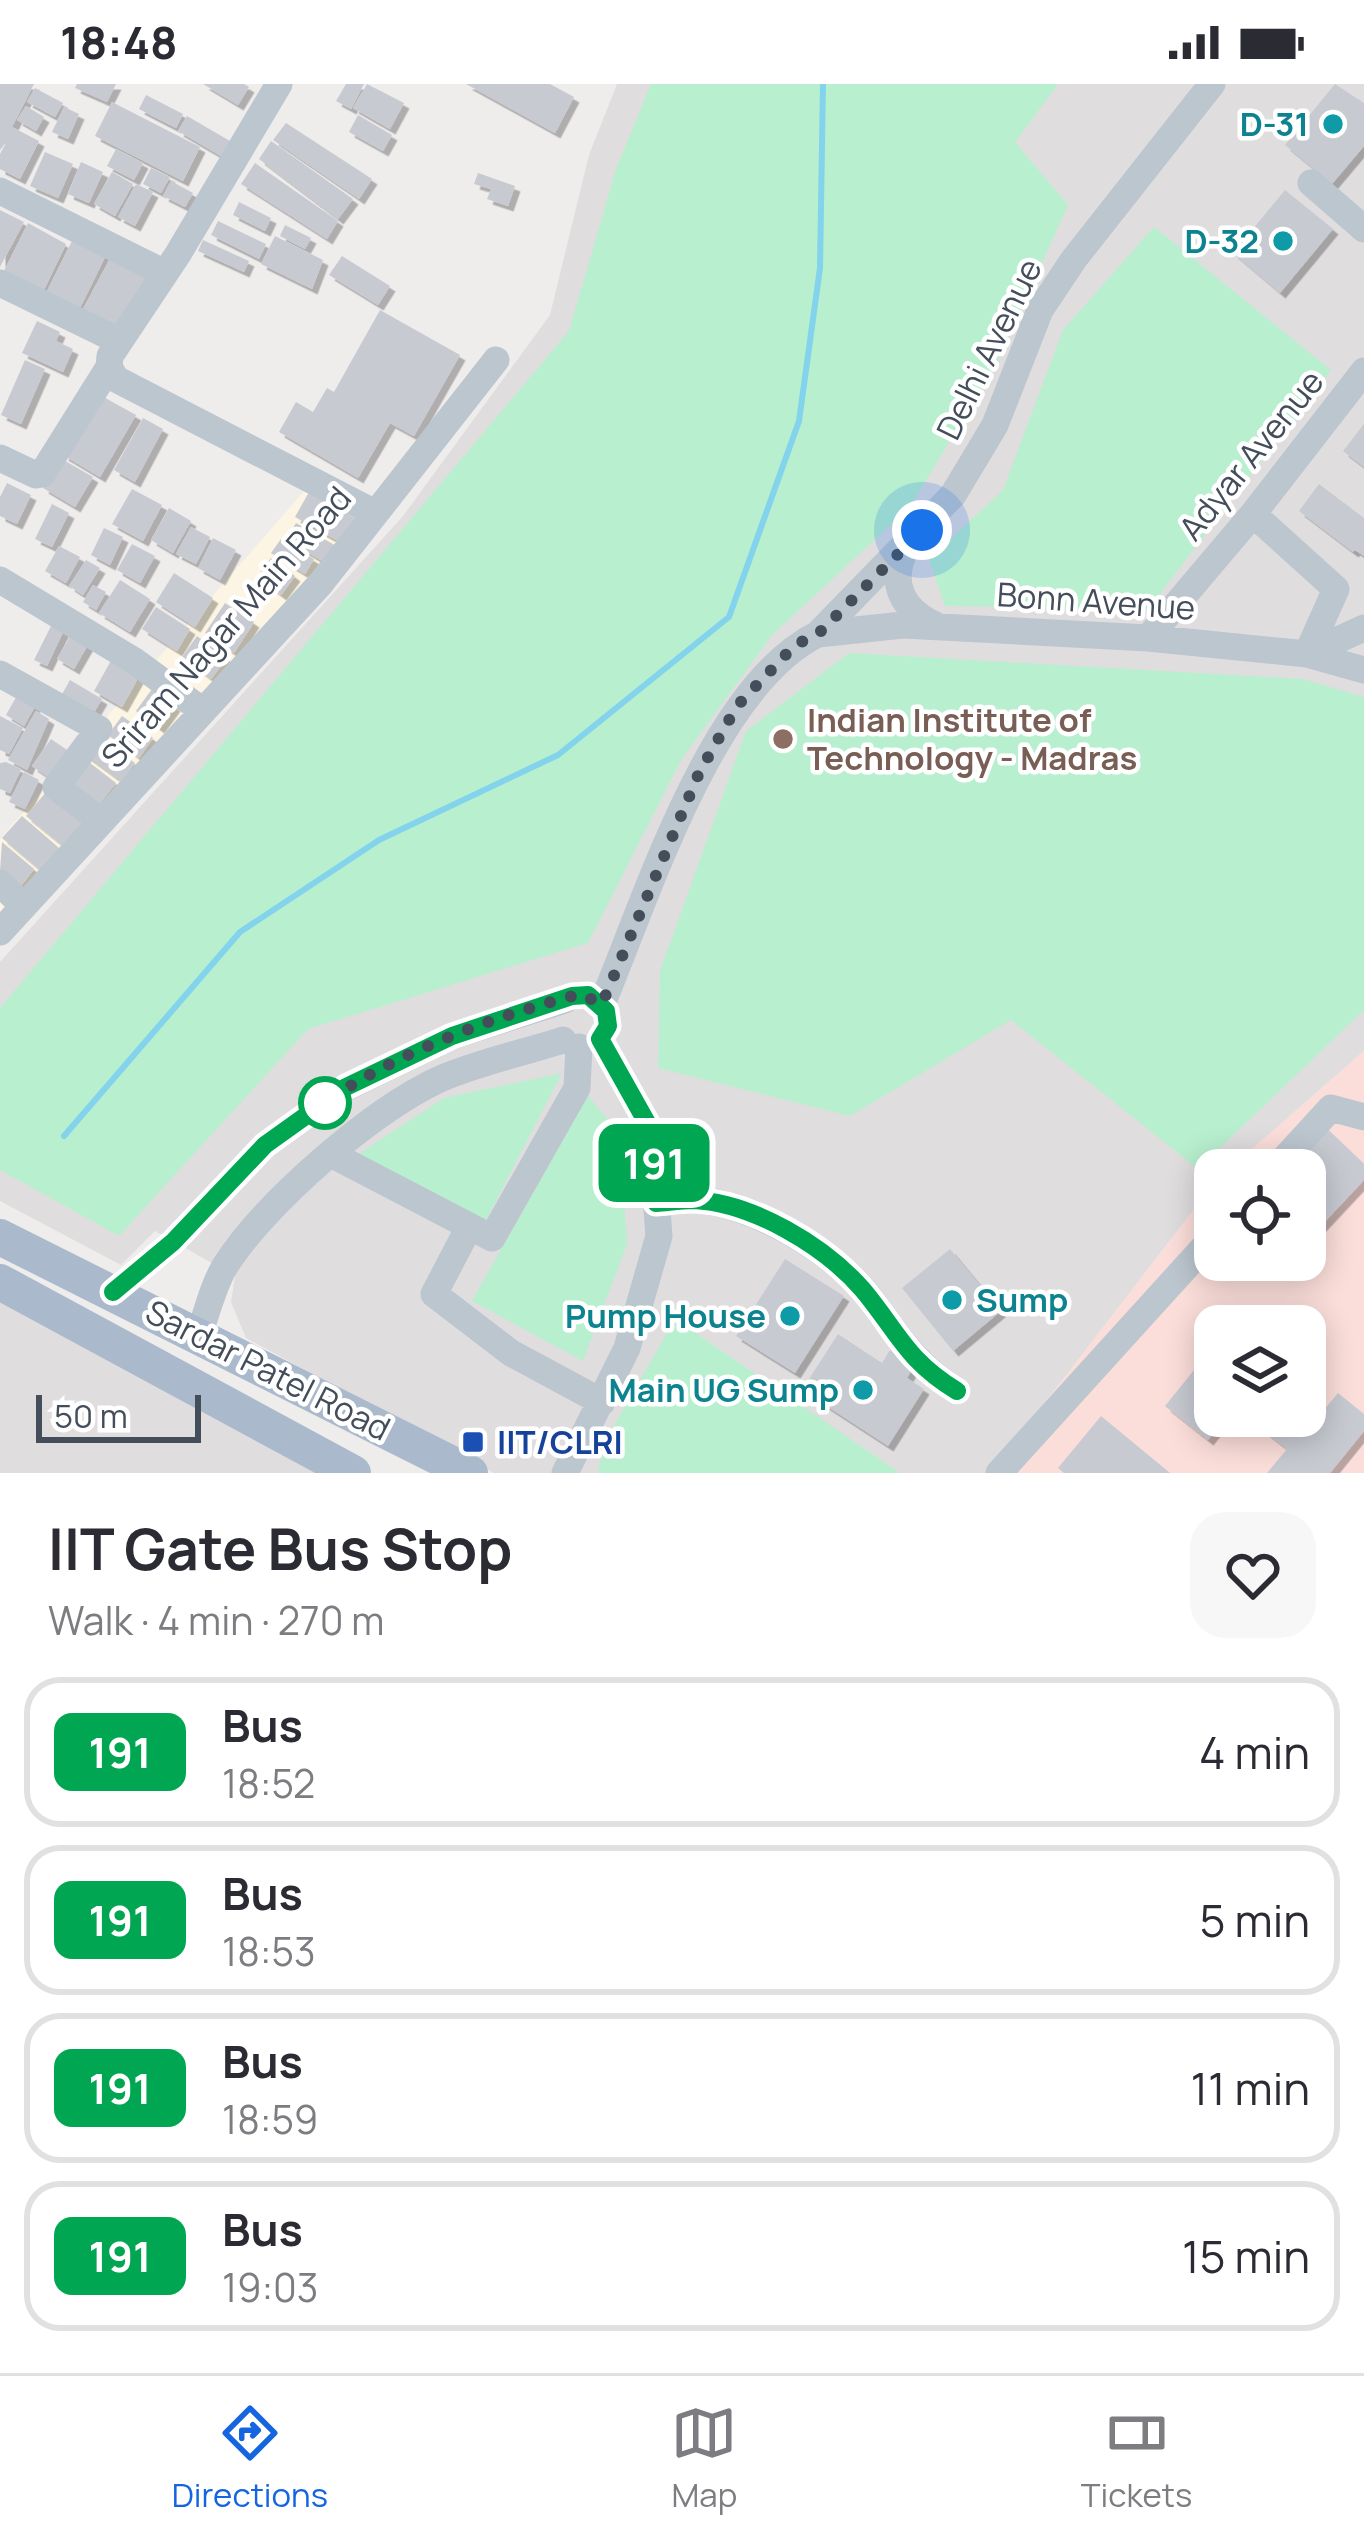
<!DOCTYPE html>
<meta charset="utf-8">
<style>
:root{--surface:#fff;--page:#f7f7f7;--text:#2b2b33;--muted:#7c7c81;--line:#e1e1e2;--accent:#1565e0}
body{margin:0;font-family:Manrope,sans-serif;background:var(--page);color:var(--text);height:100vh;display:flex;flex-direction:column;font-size:45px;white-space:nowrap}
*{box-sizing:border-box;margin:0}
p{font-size:39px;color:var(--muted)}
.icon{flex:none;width:66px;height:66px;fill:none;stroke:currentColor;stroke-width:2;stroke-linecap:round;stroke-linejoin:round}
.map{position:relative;height:1389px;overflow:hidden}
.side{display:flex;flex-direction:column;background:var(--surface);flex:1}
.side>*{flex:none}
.badge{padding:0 24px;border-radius:18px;font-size:42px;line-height:78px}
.buttons{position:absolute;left:1194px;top:1065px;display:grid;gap:24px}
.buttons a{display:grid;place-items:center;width:132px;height:132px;border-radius:24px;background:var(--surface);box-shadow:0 6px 30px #0003;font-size:60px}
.scale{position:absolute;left:36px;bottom:30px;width:165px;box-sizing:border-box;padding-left:12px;border:6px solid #444e5a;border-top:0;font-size:33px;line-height:42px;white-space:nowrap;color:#444e5a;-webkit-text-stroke:9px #fff;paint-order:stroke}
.you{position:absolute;width:60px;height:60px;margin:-30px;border:9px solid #fff;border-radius:50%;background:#1a73e8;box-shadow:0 0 0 18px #1a73e833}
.map>.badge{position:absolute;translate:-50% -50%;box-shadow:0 0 0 6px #fff}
.round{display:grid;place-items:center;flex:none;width:126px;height:126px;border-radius:36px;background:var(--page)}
.headline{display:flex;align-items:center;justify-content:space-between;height:204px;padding:0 48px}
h1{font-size:57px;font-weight:700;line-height:90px}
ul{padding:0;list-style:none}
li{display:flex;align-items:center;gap:36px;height:150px;margin:0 24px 18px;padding:0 24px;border:6px solid var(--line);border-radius:36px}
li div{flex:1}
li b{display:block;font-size:45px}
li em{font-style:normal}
li .badge{min-width:132px;font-weight:700;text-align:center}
.status{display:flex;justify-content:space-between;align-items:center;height:84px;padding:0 60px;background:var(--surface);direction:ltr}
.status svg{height:33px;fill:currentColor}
.dock{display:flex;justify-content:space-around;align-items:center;height:168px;border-top:3px solid var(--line);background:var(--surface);font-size:33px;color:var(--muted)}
.dock a{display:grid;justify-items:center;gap:6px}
.dock .active{color:var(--accent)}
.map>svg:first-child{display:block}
</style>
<div class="status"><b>18:48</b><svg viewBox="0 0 49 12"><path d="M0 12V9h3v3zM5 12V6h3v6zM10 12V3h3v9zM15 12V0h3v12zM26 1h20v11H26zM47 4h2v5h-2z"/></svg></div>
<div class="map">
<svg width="1364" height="1389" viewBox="0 0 1364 1389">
<defs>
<filter id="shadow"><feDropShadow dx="5.5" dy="5.5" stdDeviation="0" flood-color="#0004"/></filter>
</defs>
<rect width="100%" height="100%" fill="#efecec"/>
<path fill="#fcf5e3" d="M313,397L375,429L0,828V755Z"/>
<path fill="#e0ddde" d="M617,0H1364V967L1228,1086H1215V1098L991,1389H494L246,1254L231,1218L235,1192L155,1147L121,1181L0,1117V878L403,432L550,231L589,71Z
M0,1216L330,1389H0Z"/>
<path fill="#fbdeda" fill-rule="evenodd" d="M1364,967V1389H991L1215,1098V1176H1305V1086H1228ZM1215,1242H1305V1332H1215Z"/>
<path fill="#b8efcf" d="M651,0H1058L1015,58L1068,121L1001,271L910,423L772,551L681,676L588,859L308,945L119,1152L0,1086V924L569,247L616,85Z
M1154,143L1331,286L1148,525L945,522L929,475L1003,406L1063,246Z
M849,569L1303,595L1364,613V926L1198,1085L1011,936L850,1032L658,984L660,887L746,647Z
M562,989L485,1138L356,1072L444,1014Z
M588,1012L620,1050L627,1160L583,1277L472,1217Z
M675,1235L900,1389H598L605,1357Z"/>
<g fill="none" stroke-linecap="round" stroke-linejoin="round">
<path stroke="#83d3ed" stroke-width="6" d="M64,1052L240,848L379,756L558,671L729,533L799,337L820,184L823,0"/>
</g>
<path fill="#c8cad2" filter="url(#shadow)" d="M0,0H34L12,43L39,57L20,95L0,85V70L7,57L0,66Z
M77,0H116L107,18L75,4Z
M203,0H244L249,3L238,21Z
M346,0H364L351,25L336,17Z
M367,0L404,19L390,45L353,24Z
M466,0H550L574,13L555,49Z
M1335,0L1364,19V62L1332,100L1285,61Z
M35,4L63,19L55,33L27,18Z
M146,11L183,30L176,44L139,25Z
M112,18L200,63L183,97L95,52Z
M26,22L44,33L36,47L17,36Z
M64,23L79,30L68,55L52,48Z
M358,31L392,51L383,67L349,48Z
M187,32L230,57L221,72L178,47Z
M286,39L372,95L359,115L273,56Z
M271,57L353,115L338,135L259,75Z
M116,65L143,79L134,96L107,82Z
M45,68L73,80L58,114L30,102Z
M81,78L103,88L89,119L68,110Z
M255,79L338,137L327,155L241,100Z
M151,84L170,93L161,109L143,100Z
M112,88L133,100L115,132L94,120Z
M478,89L515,102L508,122L487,115L491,105L474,100Z
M171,97L193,109L185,123L163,112Z
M136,100L153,108L135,142L118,133Z
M1285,106L1333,145L1280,209L1233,169Z
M239,118L271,134L265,147L233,131Z
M0,126L24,138L0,183Z
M218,137L266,160L259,175L211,151Z
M28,139L66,160L43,208L3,189Z
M285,141L311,154L305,165L280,152Z
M275,152L323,176L312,205L261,180Z
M73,155L106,171L79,226L46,209Z
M203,156L249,177L244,188L198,167Z
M113,169L148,188L118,246L82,227Z
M342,172L390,202L378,221L329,191Z
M380,226L460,271L414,352L390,339L358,394L279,348L296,318L313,328L327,304L334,308Z
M37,237L60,248L56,257L73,265L63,288L22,269Z
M25,276L45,285L21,340L1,331Z
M98,310L136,331L100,393L63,371Z
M143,334L163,345L135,398L114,386Z
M1364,340V383L1343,367Z
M60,374L93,393L75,423L43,404Z
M7,399L31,411L17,440L0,432V413Z
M1319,400L1364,434V472L1355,466L1353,468L1299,427Z
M132,405L162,421L143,457L112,440Z
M309,408L355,434L342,459L295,433Z
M52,420L69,429L52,463L35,455Z
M169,424L191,437L173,469L151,456Z
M296,439L338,463L328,480L286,456Z
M191,443L210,453L196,480L176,470Z
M104,444L123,453L110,481L91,471Z
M213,454L236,466L220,496L198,484Z
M281,455L314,475L305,490L271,469Z
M132,460L155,472L140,499L117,486Z
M59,462L80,473L66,499L45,487Z
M271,474L295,492L281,511L257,493Z
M86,476L100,484L83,511L69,502Z
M174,489L213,514L195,543L156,518Z
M120,496L150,515L130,548L99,529Z
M93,501L106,508L96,526L83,518Z
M225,519L254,538L234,569L205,549Z
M156,523L190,545L177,567L142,545Z
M53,538L65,544L47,582L34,576Z
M72,549L89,559L74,585L57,575Z
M197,552L227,574L211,595L182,573Z
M113,573L141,589L122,623L94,607Z
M70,596L102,615L89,637L57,619Z
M152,605L175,622L159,644L136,627Z
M20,606L38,617L24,642L6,631Z
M36,627L49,635L27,686L8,676Z
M0,632L23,644L9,670L0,666Z
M122,632L153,654L139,674L108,651Z
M98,652L135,679L121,697L84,670Z
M51,655L76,672L57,699L32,682Z
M85,675L116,699L93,727L62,703Z
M6,678L21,685L10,709L0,705V679Z
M24,688L39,696L25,725L9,718Z
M51,702L87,732L63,762L26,732Z
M22,732L59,764L40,786L2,754Z
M2,758L34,785L20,803L0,787Z
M1322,1040L1364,1080V1096L1305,1159V1086H1279Z
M950,1165L1001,1227L953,1267L902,1204Z
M785,1175L844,1212L795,1289L736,1252Z
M838,1250L882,1279L890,1266L914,1282L907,1294L924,1305L888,1362L802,1306Z
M1215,1260V1332H1227L1208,1356L1165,1322Z
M1338,1309L1364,1330V1347L1330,1389H1267L1287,1365L1245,1332H1305L1313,1339Z
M1101,1332L1170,1389H1064L1058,1384Z"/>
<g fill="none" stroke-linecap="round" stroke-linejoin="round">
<path stroke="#bcc6cf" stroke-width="27" d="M279,0L178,170L110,272L109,283L116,295L375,429
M1311,99L1364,145
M0,107L165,189
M0,199L119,257
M0,374L36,391L42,390L109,283
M1253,430L1336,505L1307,570L1364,586
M905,466C889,500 902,525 935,541
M0,496L133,576L203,627
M818,550L903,541L1148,554L1307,570L1364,544
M1148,554L1253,430L1364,287
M0,590L99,645L56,703L101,737
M0,799L22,821
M0,848L321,499L496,276
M602,920C647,813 712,602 818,550L953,411L995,341L1040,226L1074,175L1212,0
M331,1070L492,1154L577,1004L579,963
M1274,1086L1331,1024L1364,1033
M656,1119C669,1118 681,1116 694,1116C751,1118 835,1168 869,1213C897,1251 916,1282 957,1307
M469,1143L434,1210L511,1269L602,1318
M113,1208L173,1158L265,1061L347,1003L452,952L565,916
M199,1251C207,1228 213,1202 225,1182C265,1119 372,1026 440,995C479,978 523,969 563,956
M565,1389L627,1264L659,1152L651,1046L600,955
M999,1389L1215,1151"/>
<path stroke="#aabacc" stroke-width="36" d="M0,1153L470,1389
M0,1198L353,1389"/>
</g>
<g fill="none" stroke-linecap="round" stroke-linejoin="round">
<g stroke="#fff" stroke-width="27">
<path id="line" d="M113,1208L173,1158L265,1061L346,1003L452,952L572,912L588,911L606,927L608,942L600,955L651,1046L656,1119C669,1118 681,1116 694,1116C753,1119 825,1162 863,1206C898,1248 906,1276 957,1307"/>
</g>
<use href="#line" stroke="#00a651" stroke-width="18"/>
<path stroke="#444e5a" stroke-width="12" stroke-dasharray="0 21.6" d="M325,1019L320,1022C394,969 492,933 580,910L602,920L699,689L737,622L795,561L818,550L922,446"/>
</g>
<g fill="#0f9aa8" stroke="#fff" stroke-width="4.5">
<circle cx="1333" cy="40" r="12"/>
<circle cx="1283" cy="157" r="12"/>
<circle cx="952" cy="1216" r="12"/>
<circle cx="790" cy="1232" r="12"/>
<circle cx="863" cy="1306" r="12"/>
</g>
<circle fill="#8d6e63" stroke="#fff" stroke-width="4.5" cx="783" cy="655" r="12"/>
<circle fill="#fff" stroke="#00a651" stroke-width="6" cx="325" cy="1019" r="24"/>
<rect fill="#1a4fb4" stroke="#fff" stroke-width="4.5" x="461" y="1346" width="24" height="24" rx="6"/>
<g text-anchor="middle" stroke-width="9" stroke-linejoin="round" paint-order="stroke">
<g font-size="33" font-weight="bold" fill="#0d838f" stroke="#fff" text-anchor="end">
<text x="1309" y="52">D-31</text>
<text x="1259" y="169">D-32</text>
<text x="976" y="1228" text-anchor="start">Sump</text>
<text x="766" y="1244">Pump House</text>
<text x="839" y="1318">Main UG Sump</text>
</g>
<g font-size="33" fill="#444e5a" stroke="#fff">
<text transform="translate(989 265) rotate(-64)" y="12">Delhi Avenue</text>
<text transform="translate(1251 371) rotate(-51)" y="12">Adyar Avenue</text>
<text transform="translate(1096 517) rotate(4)" y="12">Bonn Avenue</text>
<text transform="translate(226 543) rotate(-49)" y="12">Sriram Nagar Main Road</text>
<text transform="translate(268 1286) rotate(27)" y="12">Sardar Patel Road</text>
</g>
<g font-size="33" font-weight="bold" fill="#785e54" stroke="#fff" text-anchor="start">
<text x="807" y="648">Indian Institute of<tspan x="807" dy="38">Technology - Madras</tspan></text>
</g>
<g font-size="33" font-weight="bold" fill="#164399" stroke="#fff" text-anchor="start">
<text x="497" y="1370">IIT/CLRI</text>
</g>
</g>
</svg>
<div class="buttons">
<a><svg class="icon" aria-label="locate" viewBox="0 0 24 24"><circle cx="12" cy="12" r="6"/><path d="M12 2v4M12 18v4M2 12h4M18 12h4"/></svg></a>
<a><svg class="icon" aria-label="layers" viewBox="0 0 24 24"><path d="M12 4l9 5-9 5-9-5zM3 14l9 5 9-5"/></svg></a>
</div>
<div class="scale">50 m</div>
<div class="you" style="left:922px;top:446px"></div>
<b class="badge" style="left:654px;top:1079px;background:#00a651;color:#fff">191</b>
</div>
<section class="side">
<div class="headline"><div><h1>IIT Gate Bus Stop</h1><p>Walk · 4 min · 270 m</p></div><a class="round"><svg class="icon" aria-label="heart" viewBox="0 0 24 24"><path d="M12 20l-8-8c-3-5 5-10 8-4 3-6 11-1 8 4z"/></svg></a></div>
<ul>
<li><span class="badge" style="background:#00a651;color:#fff">191</span><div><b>Bus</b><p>18:52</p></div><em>4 min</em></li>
<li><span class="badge" style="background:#00a651;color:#fff">191</span><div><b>Bus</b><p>18:53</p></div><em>5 min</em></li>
<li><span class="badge" style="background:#00a651;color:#fff">191</span><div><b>Bus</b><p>18:59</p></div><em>11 min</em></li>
<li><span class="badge" style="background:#00a651;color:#fff">191</span><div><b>Bus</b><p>19:03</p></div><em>15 min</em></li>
</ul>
</section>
<nav class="dock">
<a class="active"><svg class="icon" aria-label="directions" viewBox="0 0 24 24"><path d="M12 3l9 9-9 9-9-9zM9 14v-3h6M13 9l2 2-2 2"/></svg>Directions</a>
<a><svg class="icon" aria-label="map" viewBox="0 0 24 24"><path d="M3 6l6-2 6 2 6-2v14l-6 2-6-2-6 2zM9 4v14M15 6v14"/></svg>Map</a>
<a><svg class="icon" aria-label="tickets" viewBox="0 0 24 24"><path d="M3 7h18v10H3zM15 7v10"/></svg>Tickets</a>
</nav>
